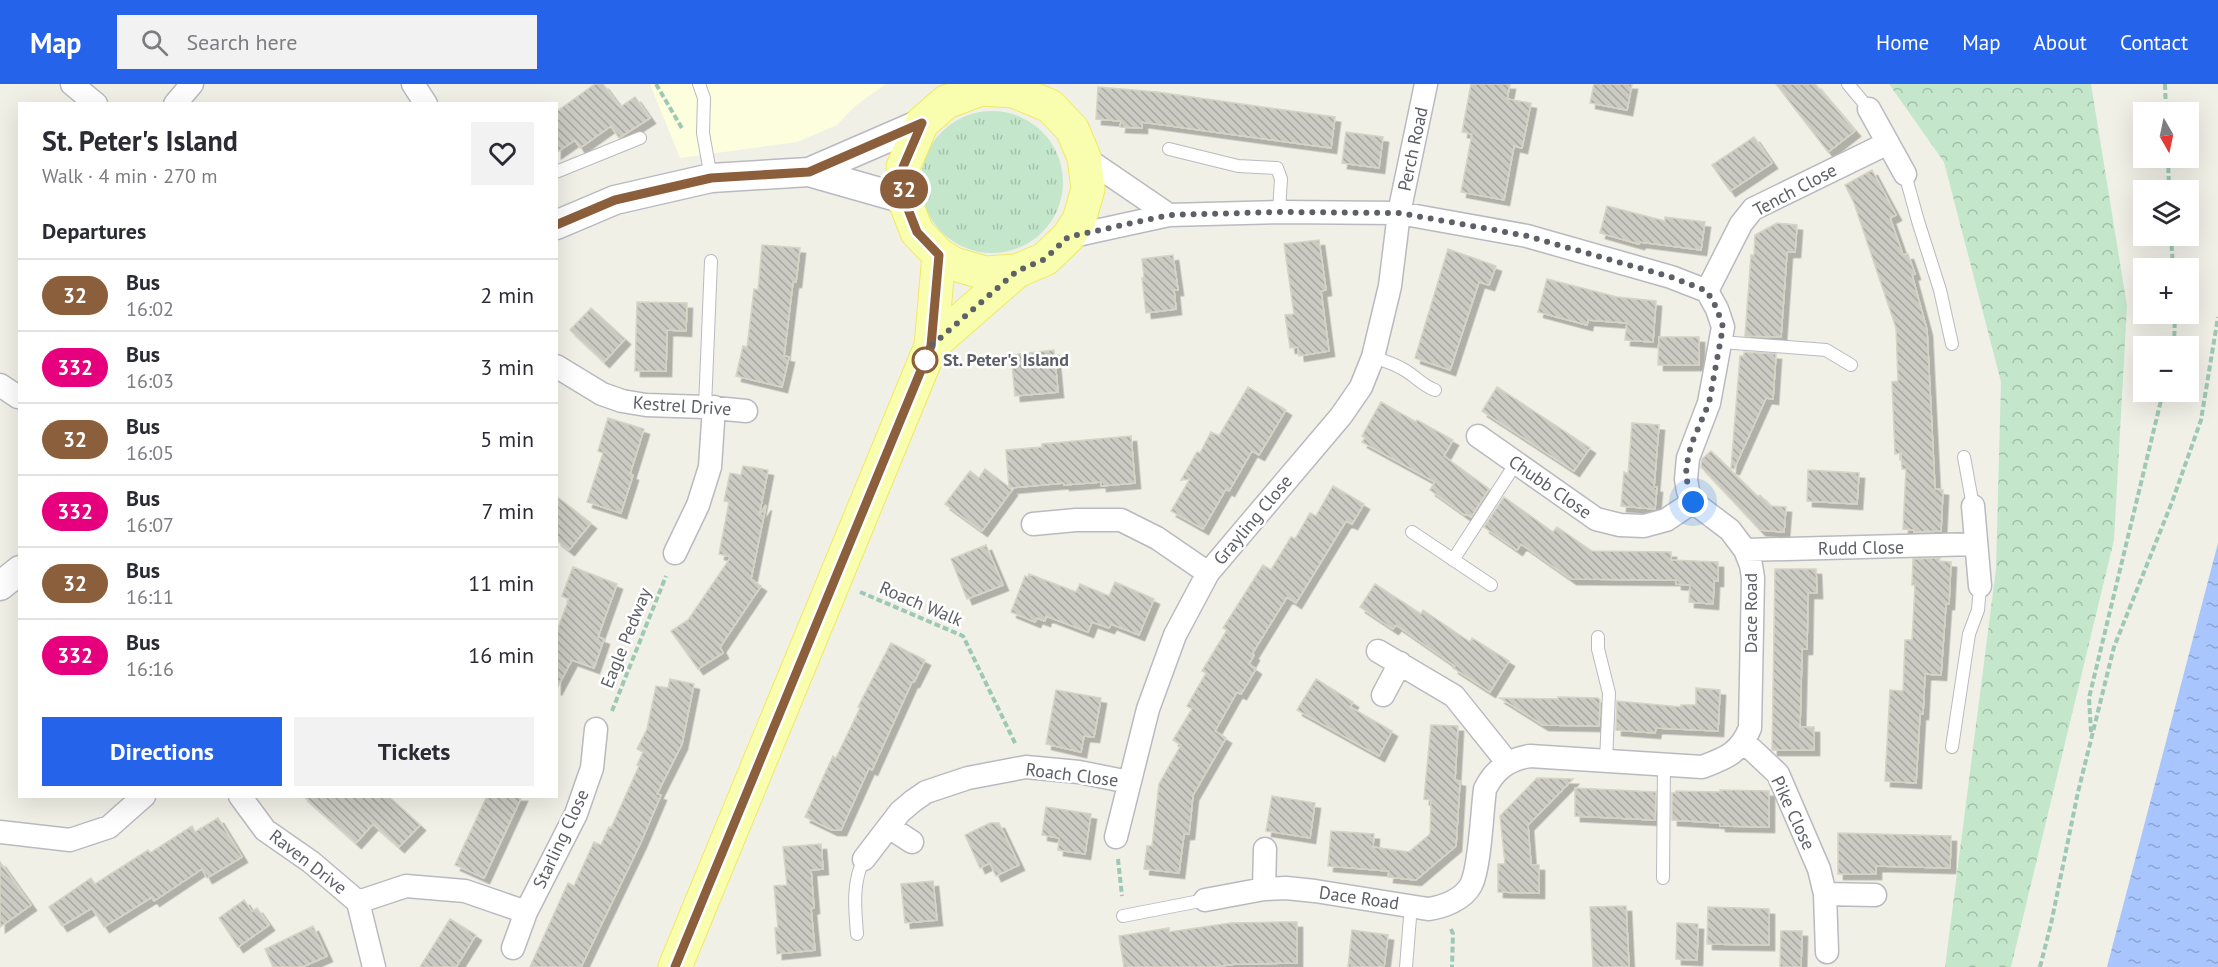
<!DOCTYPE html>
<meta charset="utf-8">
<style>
:root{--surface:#fff;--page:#f2f2f3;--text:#2b2b33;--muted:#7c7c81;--line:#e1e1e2;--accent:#2563eb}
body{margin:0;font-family:"PT Sans",sans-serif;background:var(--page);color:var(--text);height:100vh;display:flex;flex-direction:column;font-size:22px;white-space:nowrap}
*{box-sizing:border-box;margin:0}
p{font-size:20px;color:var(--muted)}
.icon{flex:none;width:33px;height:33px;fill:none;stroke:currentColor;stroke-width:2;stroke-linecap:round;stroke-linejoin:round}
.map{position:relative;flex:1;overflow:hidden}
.side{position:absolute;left:18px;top:18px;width:540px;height:696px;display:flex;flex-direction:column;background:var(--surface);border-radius:0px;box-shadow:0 6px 24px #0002}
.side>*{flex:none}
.badge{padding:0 12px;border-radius:20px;font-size:21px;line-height:39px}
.needle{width:39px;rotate:171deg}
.controls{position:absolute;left:2133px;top:18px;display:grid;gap:12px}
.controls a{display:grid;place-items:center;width:66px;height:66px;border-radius:0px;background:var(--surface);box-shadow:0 6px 24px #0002;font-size:30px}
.you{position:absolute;width:30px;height:30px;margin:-15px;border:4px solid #fff;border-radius:50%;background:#1a73e8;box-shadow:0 0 0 9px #1a73e833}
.map>.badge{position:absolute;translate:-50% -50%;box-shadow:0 0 0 3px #fff}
h2{padding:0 24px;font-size:22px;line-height:54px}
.round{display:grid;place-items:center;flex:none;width:63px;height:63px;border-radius:0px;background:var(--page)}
.summary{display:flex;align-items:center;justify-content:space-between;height:102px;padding:0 24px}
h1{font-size:28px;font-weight:600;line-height:45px}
.cta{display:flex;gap:12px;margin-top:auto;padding:12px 24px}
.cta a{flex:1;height:69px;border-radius:0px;background:var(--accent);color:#fff;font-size:24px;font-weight:600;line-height:69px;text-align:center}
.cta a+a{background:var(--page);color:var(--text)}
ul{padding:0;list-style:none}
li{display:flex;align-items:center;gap:18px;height:72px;padding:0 24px;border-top:2px solid var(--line)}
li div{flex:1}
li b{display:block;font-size:22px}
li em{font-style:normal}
li .badge{min-width:66px;font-weight:700;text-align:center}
header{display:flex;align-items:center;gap:36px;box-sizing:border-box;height:84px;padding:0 30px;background:var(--accent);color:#fff}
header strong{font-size:28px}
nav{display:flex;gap:33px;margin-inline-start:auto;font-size:21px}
.search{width:420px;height:54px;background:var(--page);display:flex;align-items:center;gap:15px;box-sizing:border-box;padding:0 21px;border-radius:0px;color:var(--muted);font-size:22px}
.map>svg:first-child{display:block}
</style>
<header>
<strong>Map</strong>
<div class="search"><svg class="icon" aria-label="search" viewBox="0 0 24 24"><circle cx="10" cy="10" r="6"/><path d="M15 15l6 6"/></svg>Search here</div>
<nav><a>Home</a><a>Map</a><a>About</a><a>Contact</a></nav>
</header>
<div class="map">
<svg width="2218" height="883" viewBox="0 0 2218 883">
<defs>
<pattern id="grass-tufts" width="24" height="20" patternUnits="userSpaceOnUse" patternTransform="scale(1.5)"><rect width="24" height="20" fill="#c4e7cc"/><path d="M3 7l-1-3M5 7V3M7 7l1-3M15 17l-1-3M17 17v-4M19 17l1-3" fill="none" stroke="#a2bfa9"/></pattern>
<pattern id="forest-crowns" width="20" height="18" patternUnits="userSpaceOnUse" patternTransform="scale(1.5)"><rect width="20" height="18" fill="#c4e7cc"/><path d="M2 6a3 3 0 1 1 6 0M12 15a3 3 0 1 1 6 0" fill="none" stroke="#a2bfa9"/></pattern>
<pattern id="water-ripples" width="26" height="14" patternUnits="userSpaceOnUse" patternTransform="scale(1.5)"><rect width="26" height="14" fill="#a9c5fe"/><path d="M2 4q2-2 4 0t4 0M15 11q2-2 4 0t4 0" fill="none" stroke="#8da3d1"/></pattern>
<pattern id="building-back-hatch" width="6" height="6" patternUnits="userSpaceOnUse" patternTransform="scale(1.5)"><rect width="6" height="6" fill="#cbcbc3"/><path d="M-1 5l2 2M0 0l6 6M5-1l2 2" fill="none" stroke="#a8a8a2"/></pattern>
<filter id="shadow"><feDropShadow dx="5.5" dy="5.5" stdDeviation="0" flood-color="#0004"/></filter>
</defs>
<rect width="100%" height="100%" fill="#f0f0e7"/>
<path fill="#fdfede" d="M650,0H886L855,22L837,41L797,58L680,74Z"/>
<path fill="url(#grass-tufts)" d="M921 98a71 71 0 1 1 142 0a71 71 0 1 1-142 0Z"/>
<path fill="url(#forest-crowns)" d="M1889,0H2091L2127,222L2114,456L2011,883H1945L1996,485L2001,298L1944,78Z"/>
<path fill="url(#water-ripples)" d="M2218,459V883H2107Z"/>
<path fill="url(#building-back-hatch)" stroke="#d5d4c5" stroke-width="1.5" filter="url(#shadow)" d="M595,0H603L620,23L635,13L650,34L619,54L611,42L580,64L575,56L556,69V28Z
M1471,0H1510L1507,15L1531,19L1522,64L1514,62L1504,116L1461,108L1472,50L1462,48Z
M1594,0H1632L1627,26L1590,19Z
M1776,0H1815L1855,47L1828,68Z
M1098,3L1157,8L1335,33L1331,64L1142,38V44L1120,43L1121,37L1096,35Z
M1346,48L1383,53L1379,84L1342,79Z
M1754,53L1772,79L1730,107L1712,81Z
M1872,86L1896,131L1890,134L1903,171L1908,170L1915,190L1912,191L1927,246L1935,405L1943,406L1941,447L1914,448V446L1903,445L1906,385H1902L1901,369L1895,370L1892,298L1898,297L1896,244L1854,119L1845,101Z
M1607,122L1665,137V133L1705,138L1701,166L1640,158L1639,160L1600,149Z
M1777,139L1797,141L1795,168H1787L1781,253L1745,252L1751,171H1754L1755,151Z
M1319,156L1326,206L1321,207L1329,267L1299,272L1298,263L1290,264L1285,231L1294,230L1284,160Z
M762,161L800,164L796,198H793L784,272L789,273L782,303L736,292L743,262L747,263L754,205L758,206Z
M1448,165L1496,182L1489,201L1479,198L1450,286L1415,274Z
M1173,171L1178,206H1174L1176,225L1146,229L1142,194H1144L1142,175Z
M1547,195L1617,213L1656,217L1653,258L1625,256L1627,239L1588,236L1587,241L1538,228Z
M637,218L687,219L686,247L667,246L666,287H635Z
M591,224L625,255L604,278L570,246Z
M1659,253H1699V281H1658Z
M1054,266L1058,308L1015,312L1011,271Z
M1744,268L1776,270L1773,315L1766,314L1734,385L1731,384L1740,272H1744Z
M1248,303L1286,326L1259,371L1252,367L1229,407L1226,405L1203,445L1171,427L1190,395L1181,396L1197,368L1200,369L1211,348L1219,352Z
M1497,303L1590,364L1574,387L1482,327Z
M1381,318L1416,338L1417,336L1453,356L1444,372L1489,405L1471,433L1466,430L1465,431L1430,406L1435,398L1362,358L1365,354L1362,352Z
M608,334L644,345L630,390L633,391L621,429L587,418L603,369L598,367Z
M1632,339L1659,341L1654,403H1657L1655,425L1621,422L1624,388L1628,390Z
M1131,352L1135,399L1101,402V398L1064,401V399L1009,404L1012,406L982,447L945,420L970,387L979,394L985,385L1009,403L1006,366L1042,363V360Z
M1711,367L1758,413L1760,411L1771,422L1786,423L1784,448L1760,446L1701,383L1702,375Z
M743,382L768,386L759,432L766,421L751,495L761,502L720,563L723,569L698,585L671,547L688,536L731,473L719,470L729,418L724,417L730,389L741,391Z
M1808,386L1859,389L1857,420L1807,417Z
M1333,402L1364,420L1352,440L1346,437L1296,519L1287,513L1252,570L1254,571L1249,580L1256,585L1241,610L1237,608L1215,647L1226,654L1193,711L1189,750H1184L1179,789L1144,785L1147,762H1152L1159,700L1181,661L1173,656L1192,625L1187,622L1206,589L1202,587L1227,546L1223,544L1263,481L1271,486L1291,453L1295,455L1310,429L1316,432Z
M556,412L591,439L569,466L556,456Z
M1504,413L1553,448L1557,443L1592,467L1671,468V476L1718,478V497H1714L1713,520L1689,518L1690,501L1676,500V496L1571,495L1521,460L1517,466L1484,443Z
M986,461L1003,501L967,515L951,475Z
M1940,474L1939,477L1951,478L1949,520H1946L1941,591L1925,590L1923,630H1920L1916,699L1885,697L1890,606L1903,607L1905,556H1912L1915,501H1912L1913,475Z
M573,483L617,500L598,553L604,555L594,584L572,576L556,606V549L569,515L562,512Z
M1775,485H1816L1817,509H1808L1807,565H1802L1800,643H1814V666H1772Z
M1029,490L1076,508L1080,500L1109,512L1115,498L1154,515L1139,551L1111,540L1109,544L1092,538L1088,548L1046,532L1045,537L1037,534L1035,538L1011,528L1025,492L1028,493Z
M1375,500L1421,530L1423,526L1470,558L1472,554L1509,577L1490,608L1453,584L1455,582L1396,541L1393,545L1360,523Z
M891,559L925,576L914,598H912L872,686L869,684L841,746H832L805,733L833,672L836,674L860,624L858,623Z
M670,595L694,600L682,660L657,710L661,711L641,758L581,883H530L568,799L574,802L594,758L601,761L609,743L611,744L639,682L637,681L643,668L637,665L647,645L656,602L668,604Z
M1316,595L1353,618L1350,623L1392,647L1379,672L1297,626Z
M1696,604L1720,606L1718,647L1656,644L1655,649L1616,646L1617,617L1681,623V621H1696Z
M1056,606L1101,614L1094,653L1084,652L1081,668L1046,660Z
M1558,613L1598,614L1600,616L1599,642L1543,641L1500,614L1558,615Z
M1431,641L1458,642L1455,696L1460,697L1456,762L1416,796L1388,793L1389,787L1328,782L1331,747L1374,750L1373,763L1409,768L1430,750L1431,716L1424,715Z
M1537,694L1573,695L1528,741L1531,781H1539V809L1498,808V780H1505L1500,732Z
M1575,704L1656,708L1655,736L1575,732Z
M1720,706L1769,707V743L1720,742V739L1672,736V709H1675L1676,707L1720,708Z
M303,712H388L420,741L399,763L373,740L356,759Z
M487,712H522L484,794L455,781Z
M1272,712L1315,719L1310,754L1266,747Z
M1046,723L1091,730L1085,770L1058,766L1059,754L1042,751Z
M218,734L242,773L207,794L202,785L154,817L152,813L104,843L92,824L62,842L49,823L91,794L95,800L148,766L150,769L192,742L195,748Z
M990,739H999L1019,781L996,792L990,779L980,784L965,751Z
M1838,749L1951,752L1950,784L1876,782V790H1838Z
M821,760L823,785L811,786L814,824L811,825L815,866L777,870L775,844H778L774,802L787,801L783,763Z
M0,778L31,821L0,843Z
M933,797L937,836L905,839L901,800Z
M244,816L252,828L257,824L269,841L238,863L219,834Z
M1626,822L1629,883H1593L1590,823Z
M1708,823L1769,825V861L1707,860Z
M450,835L476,851L456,883H420Z
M1282,838H1297V879L1235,880L1213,883H1124L1119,852L1169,844V848L1231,839Z
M1677,839L1698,840L1697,876L1676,875Z
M313,842L327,872L302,883H273L265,865Z
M1352,846L1388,851L1384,883H1348Z
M1781,847H1802L1801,883H1780Z"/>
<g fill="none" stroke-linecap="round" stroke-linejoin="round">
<g stroke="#b9bac0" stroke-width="14">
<path id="service" d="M699,0L704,14L703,49L711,94
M1848,0L1869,25
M1169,65L1238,82L1277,84L1281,95L1279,128
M556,88L640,54
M1905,90L1918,137L1940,206L1952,260
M1721,258L1826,266L1851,281
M1373,273C1382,276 1392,279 1401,284C1415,291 1421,301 1435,306
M705,323L711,177
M1964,373L1973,422
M1412,448L1491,501
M1453,476L1516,379
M1598,553V565L1609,609L1606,677
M1952,663L1969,550L1978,526L1980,502
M1663,794L1664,681
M1123,832L1205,816
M857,850C855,825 852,798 864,775
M1406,883L1411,821"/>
</g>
<g stroke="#b9bac0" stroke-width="25">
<path id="minor" d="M72,0L96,20
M413,0L426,20
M175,20L192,0
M1869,25L1905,90
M1084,73L1169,131
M1068,153L1169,131L1279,128L1399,129L1527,152L1671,193L1707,207L1717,225L1723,243L1709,319L1688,374L1686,395L1688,407L1693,418L1730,446L1745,466L1751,481L1753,494L1750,644C1740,669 1726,674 1702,683L1530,672C1509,675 1495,685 1485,705C1482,727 1480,784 1471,801C1463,816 1443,823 1428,825L1315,807L1286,804L1264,805L1205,816
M1707,207L1741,140L1753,125L1888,59
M556,282L602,310L622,317L646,321L705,323L746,327
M0,301L18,313
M1478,352L1596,435L1620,441L1644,442L1666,436L1693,418
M1973,422L1980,502
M1033,440L1076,436H1121L1157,454L1208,489
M1745,466L1976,460
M675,469L698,421L710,383L714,323
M1378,567L1454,612L1507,678
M1383,611L1400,579
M1744,658L1778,690L1819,785L1825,810L1827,868
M240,712L265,746L311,778L358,818L374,883
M889,743L912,758
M0,748L70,756L109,743L144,712
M1116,753L1148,625L1175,551L1208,489L1341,332L1361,303L1373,273L1390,202L1399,129L1426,0
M864,775L900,728L913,717L926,708L968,694L1026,683L1079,688L1129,698
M1264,805L1265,765
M1825,810L1875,811
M358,818L406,802L465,807L526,828L576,730L592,684L596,645
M513,864L526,828"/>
</g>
<g stroke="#b9bac0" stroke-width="31">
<path id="tertiary" d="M809,88L922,39
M556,141L615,116L711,94L809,88L904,115
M0,502L20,486"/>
</g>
<g stroke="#f0ea60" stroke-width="35">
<path id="primary" d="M931,262L1017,187L1045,175L1068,153L1079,136L1088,105L1084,73L1072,45L1050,22L1014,7L981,5L946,18L922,39L903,83L904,115L917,148L939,171L954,180L985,189L1017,187
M675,883L931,262L939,171"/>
</g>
<path stroke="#9dc8b4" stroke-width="4" stroke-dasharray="6 3" stroke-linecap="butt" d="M656,0L683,46
M2165,0L2166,28
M2168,74L2169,106
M2171,152L2173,184
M2174,262L2175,230
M860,508L963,552L1016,661
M612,627L666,492
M2091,648L2089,614L2163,308
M1118,775L1122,812
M1451,845L1453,850L1452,883
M2040,883L2051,840L2078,708L2114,563L2172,418L2201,336L2218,233"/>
<use href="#service" stroke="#fff" stroke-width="12"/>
<use href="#minor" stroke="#fff" stroke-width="22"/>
<use href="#tertiary" stroke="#fff" stroke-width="28"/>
<use href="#primary" stroke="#f8feae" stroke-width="33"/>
</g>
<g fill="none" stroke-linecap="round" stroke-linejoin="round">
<g stroke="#fff" stroke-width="14">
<path id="line" d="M556,141L615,116L711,94L809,88L922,39L903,83L904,115L917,148L939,171L931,262L675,883"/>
</g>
<use href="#line" stroke="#8b5e3c" stroke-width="9"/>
<path stroke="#5e6067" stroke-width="6" stroke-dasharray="0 10.8" d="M925,276L922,283L931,262L1017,187L1045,175L1068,153L1169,131L1279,128L1399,129L1478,143L1527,152L1671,193L1707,207L1717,225L1723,243L1709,319L1691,361L1686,384L1688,407L1693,418"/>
</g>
<circle fill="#fff" stroke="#8b5e3c" stroke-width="3" cx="925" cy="276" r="12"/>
<g text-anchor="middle" stroke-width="5" stroke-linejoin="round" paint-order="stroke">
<g font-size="18" fill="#5e6067" stroke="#fff">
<text transform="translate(1413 65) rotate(-78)" y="6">Perch Road</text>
<text transform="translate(1795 106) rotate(-28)" y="6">Tench Close</text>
<text transform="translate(682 322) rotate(4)" y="6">Kestrel Drive</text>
<text transform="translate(1550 403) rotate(35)" y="6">Chubb Close</text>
<text transform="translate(1253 436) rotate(-50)" y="6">Grayling Close</text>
<text transform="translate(1861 464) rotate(-1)" y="6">Rudd Close</text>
<text transform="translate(921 520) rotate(23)" y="6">Roach Walk</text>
<text transform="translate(1751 529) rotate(-90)" y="6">Dace Road</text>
<text transform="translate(626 554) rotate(-68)" y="6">Eagle Pedway</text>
<text transform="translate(1072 691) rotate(7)" y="6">Roach Close</text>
<text transform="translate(1793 729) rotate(65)" y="6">Pike Close</text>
<text transform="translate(561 755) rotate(-65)" y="6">Starling Close</text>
<text transform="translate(308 778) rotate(38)" y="6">Raven Drive</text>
<text transform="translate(1359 814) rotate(8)" y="6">Dace Road</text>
</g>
<g font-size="18" font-weight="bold" fill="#5e6067" stroke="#fff" text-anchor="start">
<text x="943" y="282">St. Peter's Island</text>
</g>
</g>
</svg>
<div class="controls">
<a><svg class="needle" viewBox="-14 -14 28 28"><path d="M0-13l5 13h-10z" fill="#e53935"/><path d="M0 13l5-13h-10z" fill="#7c7c81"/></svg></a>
<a><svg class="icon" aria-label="layers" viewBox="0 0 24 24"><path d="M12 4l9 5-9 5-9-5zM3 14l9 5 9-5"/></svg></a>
<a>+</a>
<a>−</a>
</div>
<div class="you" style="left:1693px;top:418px"></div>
<b class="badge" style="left:904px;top:105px;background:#8b5e3c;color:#fff">32</b>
<section class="side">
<div class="summary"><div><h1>St. Peter's Island</h1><p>Walk · 4 min · 270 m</p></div><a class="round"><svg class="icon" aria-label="heart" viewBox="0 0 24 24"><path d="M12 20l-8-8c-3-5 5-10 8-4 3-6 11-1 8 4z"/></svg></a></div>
<h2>Departures</h2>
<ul>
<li><span class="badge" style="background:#8b5e3c;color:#fff">32</span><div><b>Bus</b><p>16:02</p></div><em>2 min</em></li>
<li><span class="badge" style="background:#e6007e;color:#fff">332</span><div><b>Bus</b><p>16:03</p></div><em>3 min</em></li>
<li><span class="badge" style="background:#8b5e3c;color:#fff">32</span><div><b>Bus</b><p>16:05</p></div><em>5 min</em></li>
<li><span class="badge" style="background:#e6007e;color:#fff">332</span><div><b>Bus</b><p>16:07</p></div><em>7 min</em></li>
<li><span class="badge" style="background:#8b5e3c;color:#fff">32</span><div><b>Bus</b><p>16:11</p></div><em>11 min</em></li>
<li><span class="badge" style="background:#e6007e;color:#fff">332</span><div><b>Bus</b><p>16:16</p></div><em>16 min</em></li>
</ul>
<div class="cta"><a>Directions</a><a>Tickets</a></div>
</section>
</div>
